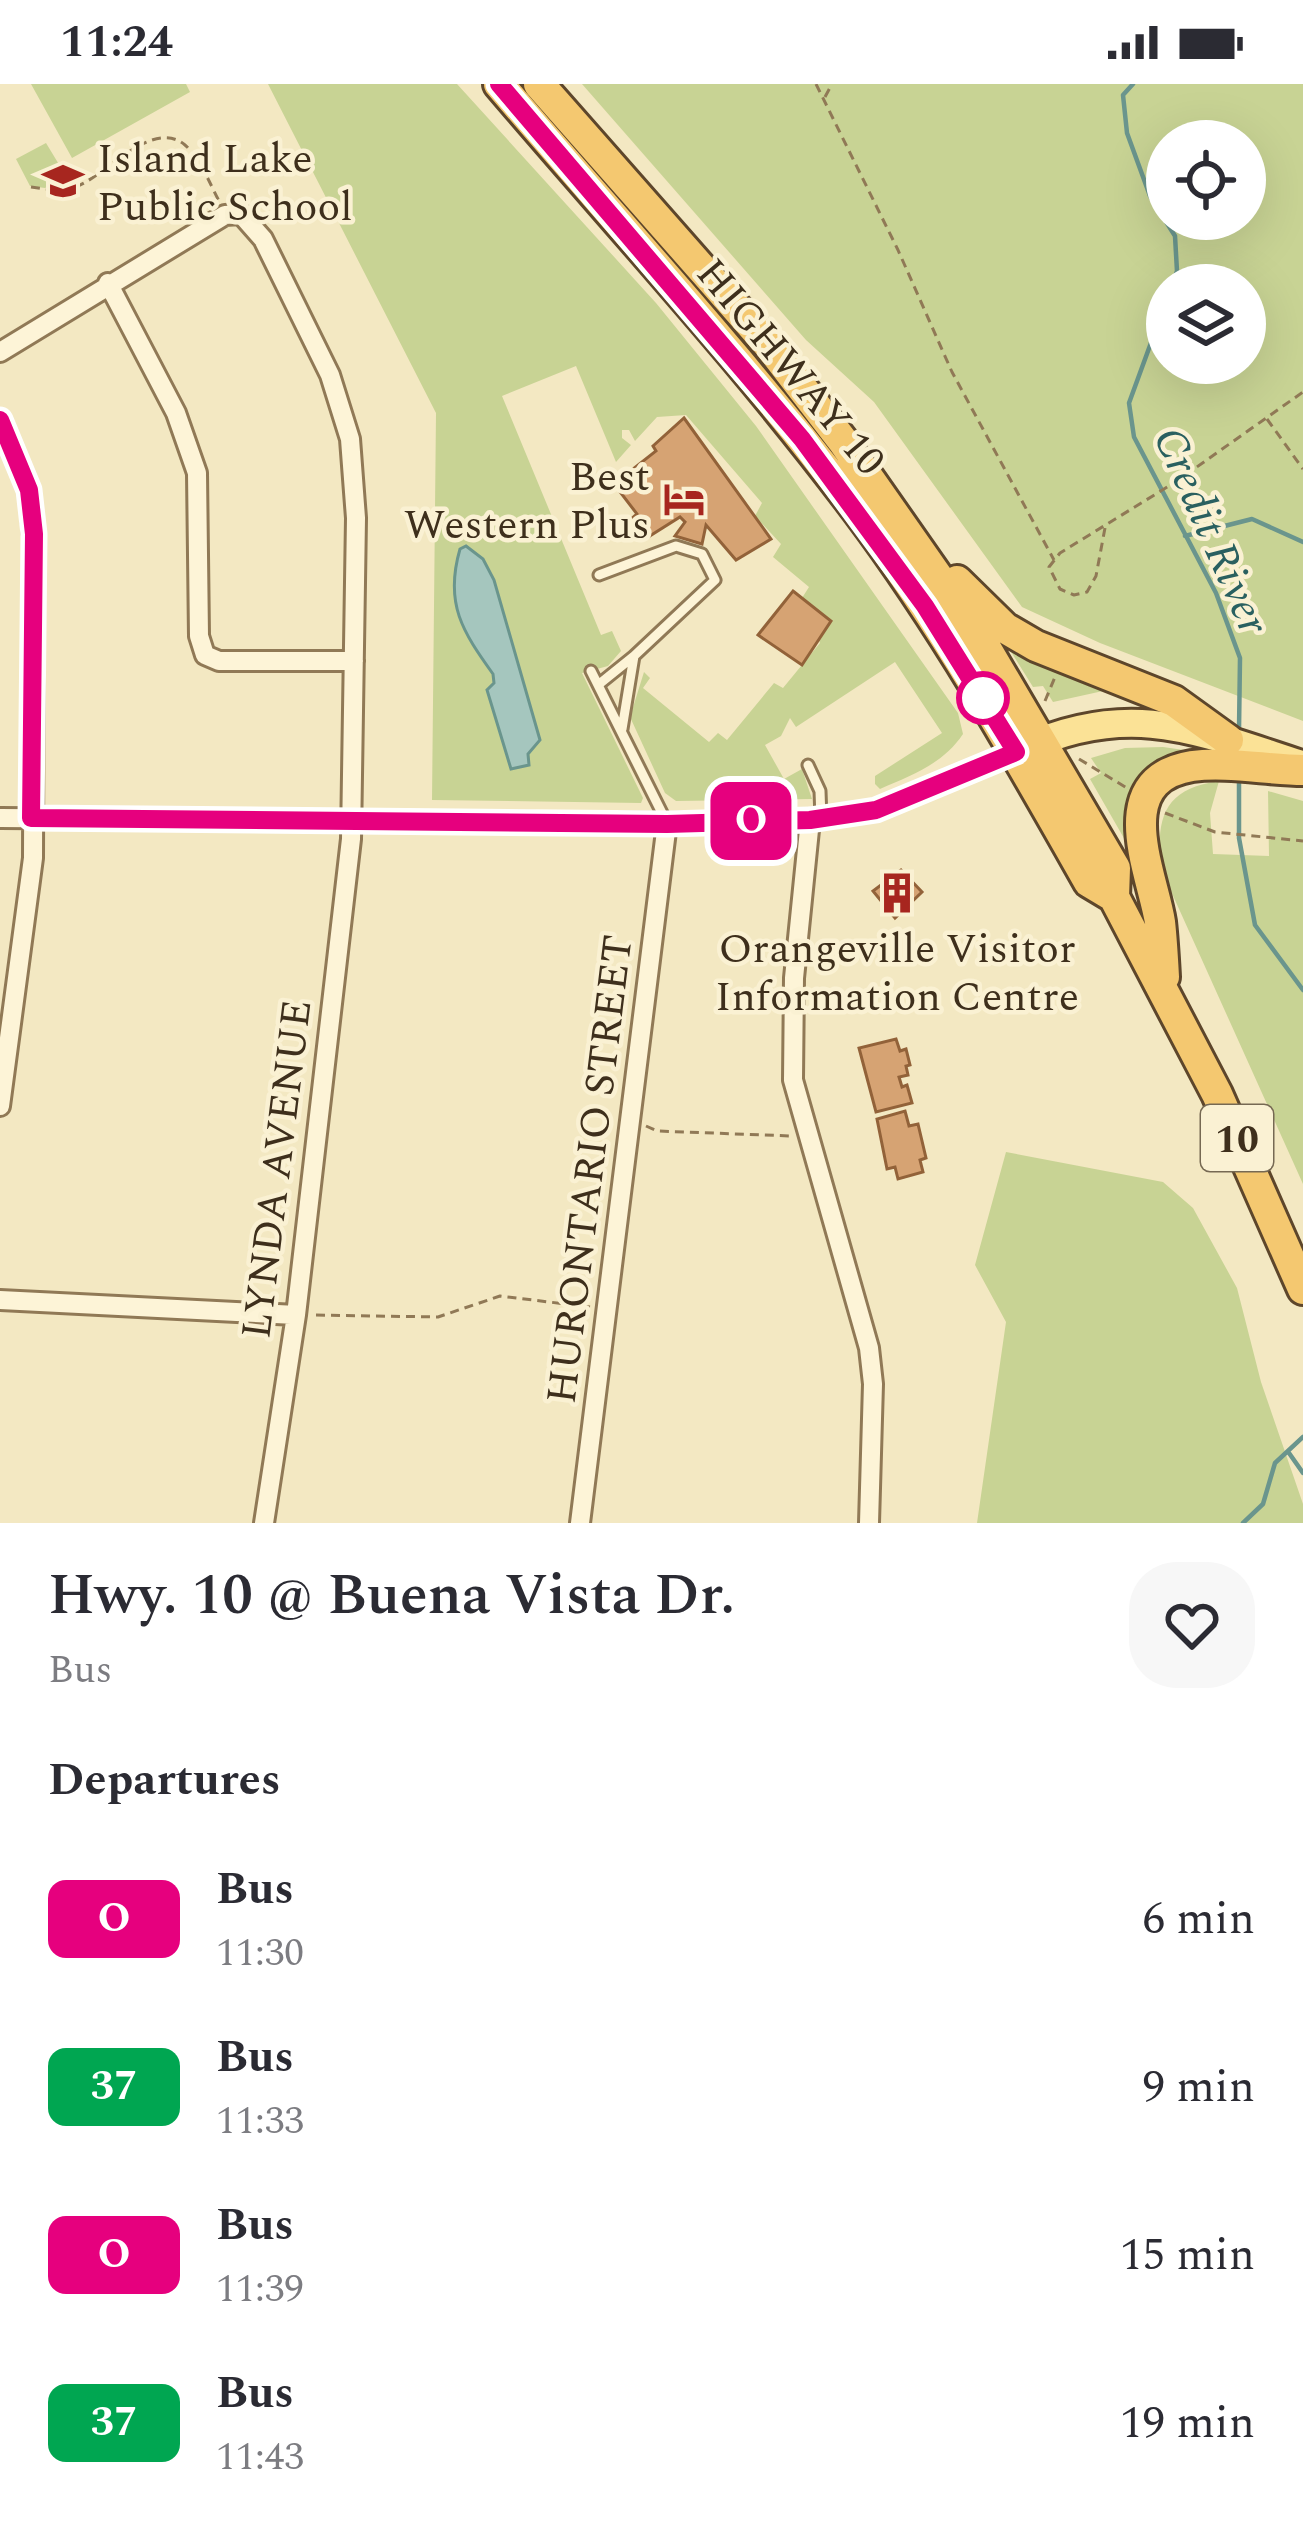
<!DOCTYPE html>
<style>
:root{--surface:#fff;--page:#f7f7f7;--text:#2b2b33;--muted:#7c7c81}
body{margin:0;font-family:Spectral,serif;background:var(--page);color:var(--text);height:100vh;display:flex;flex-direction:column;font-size:45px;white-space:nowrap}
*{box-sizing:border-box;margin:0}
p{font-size:39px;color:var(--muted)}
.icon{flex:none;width:66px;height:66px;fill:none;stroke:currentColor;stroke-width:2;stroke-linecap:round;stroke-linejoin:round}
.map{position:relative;height:1439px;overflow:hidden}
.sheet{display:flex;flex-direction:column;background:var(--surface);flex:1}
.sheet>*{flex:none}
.badge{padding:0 24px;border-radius:18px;font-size:42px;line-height:78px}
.controls{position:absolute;left:1146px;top:36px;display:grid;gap:24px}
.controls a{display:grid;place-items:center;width:120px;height:120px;border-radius:50%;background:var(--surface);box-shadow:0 12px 48px #0002;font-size:60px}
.map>.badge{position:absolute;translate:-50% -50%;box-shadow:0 0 0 6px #fff}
h2{padding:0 48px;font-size:45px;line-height:108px}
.round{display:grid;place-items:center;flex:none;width:126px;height:126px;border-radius:48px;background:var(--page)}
.summary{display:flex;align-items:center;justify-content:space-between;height:204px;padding:0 48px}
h1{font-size:57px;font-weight:600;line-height:90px}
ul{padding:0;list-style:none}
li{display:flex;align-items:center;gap:36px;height:168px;padding:0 48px}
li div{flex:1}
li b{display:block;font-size:45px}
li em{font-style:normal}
li .badge{min-width:132px;font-weight:700;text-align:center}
.status{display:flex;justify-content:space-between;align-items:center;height:84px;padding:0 60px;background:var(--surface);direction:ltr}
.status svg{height:33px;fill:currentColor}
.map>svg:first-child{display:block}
</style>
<div class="status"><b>11:24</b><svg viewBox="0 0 49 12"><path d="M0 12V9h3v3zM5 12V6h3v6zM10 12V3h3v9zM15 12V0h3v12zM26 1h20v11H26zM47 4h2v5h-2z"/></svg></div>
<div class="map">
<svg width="1303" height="1439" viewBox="0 0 1303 1439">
<rect width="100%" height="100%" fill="#f3e8c2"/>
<path fill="#c8d394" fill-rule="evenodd" d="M31,0H186L190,8L72,74Z
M268,0H457L656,219L756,342L958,629L963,650C943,680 912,691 880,705L875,700V692L942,649L895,578L796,643L790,634L781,652L765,661L784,695L802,685L812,715L676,717L665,709L630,633L644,588L650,594L643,604L709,658L718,649L727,656L774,599L783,604L820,559L802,514L809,503L773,473L781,460L755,432L762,419L686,331L657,333L635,357L629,346H622V354L631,361L616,378L576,282L502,312L601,551L612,547L621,567L608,582L582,589L643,714L641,719L432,716L436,329ZM494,496L540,656L528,670V681L512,685L487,606L494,599Z
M582,0H1303V637L1100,559L1022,523L874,318L806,256ZM1167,57H1245V135H1167ZM1167,201H1245V279H1167Z
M46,59L66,92L45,104L30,102L16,75Z
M1000,550L1112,605L1053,618L1043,602L1033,603Z
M1163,663L1198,668L1130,724L1125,756L1090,695L1101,689L1091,674L1125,664Z
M1219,697L1210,729L1213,770L1269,772L1268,707L1303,717V1100L1161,785C1156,734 1163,705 1219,697Z
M1006,1068L1163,1098L1193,1124L1237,1204L1261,1298L1303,1420V1439H977L1006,1238L975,1181Z"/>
<path fill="#a5c6be" stroke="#6a958d" stroke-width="3" d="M466,462L483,475L494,496L540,656L528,670L529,681L511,685L487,606L494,599L493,590C463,548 444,520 460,465Z"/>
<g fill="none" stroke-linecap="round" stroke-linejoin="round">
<path stroke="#6a958d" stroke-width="4.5" d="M1133,0L1123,11L1127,49L1150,112L1175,152L1177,187L1172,201
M1167,215L1129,319L1134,353L1216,509L1240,574L1239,646
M1185,452L1252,435L1303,458
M1239,694V754L1255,841L1303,906
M1289,1369L1303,1389
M1243,1439L1263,1420L1275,1379L1303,1353"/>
</g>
<path fill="#d6a373" stroke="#926239" stroke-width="3" d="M684,334L771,455L736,476L706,441L702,460L675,452L685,438L680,433L645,455L630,436L637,430L614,400L656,367L653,362Z
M793,507L831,537L802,581L758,551Z
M901,786L922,808L895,834L873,807Z
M896,955L900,967L906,965L910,981L906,982L908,991L899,993L902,1003L907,1001L912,1019L876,1028L859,964Z
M905,1027L909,1042L918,1040L926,1074L920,1076L923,1088L898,1095L895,1083L887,1085L877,1035Z"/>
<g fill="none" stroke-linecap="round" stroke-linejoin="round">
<g stroke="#907956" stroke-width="15">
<path id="service" d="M599,491L676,462L702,470L715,496L634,572L622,645
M591,587L667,739
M598,601L634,572
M808,681L820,707L821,735"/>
</g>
<g stroke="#907956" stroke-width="24">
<path id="minor" d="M108,199L176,329L197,389L199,552L205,571L219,577H354
M0,268L225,131L241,130L263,155L330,291L350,355L356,434L351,755L296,1231L264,1439
M0,337L29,406L34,463L33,774L0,1022
M0,734L667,739L810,736L876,726L1016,668
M810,736L794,894L793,996L869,1264L873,1300L869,1439
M0,1216L296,1231
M580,1439L667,739"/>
</g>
<g stroke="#5d462b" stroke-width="33">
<path id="primary" d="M1025,664C1130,616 1198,647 1300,680"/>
</g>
<g stroke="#5d462b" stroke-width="36">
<path id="trunk" d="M499,0C619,141 746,278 857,426C945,543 1017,671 1089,798L1114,813
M539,0L768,260L842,356L977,549L1115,784L1114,813L1217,1010L1303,1205
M957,497L1005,544L1036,562L1174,617L1228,656
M1164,893C1163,875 1162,856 1160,838C1152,788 1107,696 1192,682C1227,677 1268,686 1303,686"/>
</g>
<path stroke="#907956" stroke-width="3" stroke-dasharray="9 6" stroke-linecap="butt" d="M816,0L898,166L952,288L1054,476
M825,13L832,0
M31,103C46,105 63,108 78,102C107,90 153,34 185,61C200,74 210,100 219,117
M1267,335L1303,385
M1105,444L1096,492L1087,508L1074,511L1060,505L1049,483L1060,469L1177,397L1303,308
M1045,617L1055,593
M1079,675L1127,704
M1165,729L1215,748L1303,757
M646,1042L657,1047L791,1052
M316,1231L438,1233L500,1212L590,1223"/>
<use href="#service" stroke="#fdf4d7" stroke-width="9"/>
<use href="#minor" stroke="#fdf4d7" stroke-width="18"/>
<use href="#primary" stroke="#fbe296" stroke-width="27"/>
<use href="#trunk" stroke="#f4c870" stroke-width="30"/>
</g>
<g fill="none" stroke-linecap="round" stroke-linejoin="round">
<g stroke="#fff" stroke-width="27">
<path id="line" d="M0,336L29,406L34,450L31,734L667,740L810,736L876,726L1016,668L925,522L802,355L499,0"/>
</g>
<use href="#line" stroke="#e6007e" stroke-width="18"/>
</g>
<defs>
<g id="school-bare" transform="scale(3.24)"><path d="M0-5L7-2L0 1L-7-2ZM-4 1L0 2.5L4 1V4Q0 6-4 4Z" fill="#a7261f" stroke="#faf1d3" stroke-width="2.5" paint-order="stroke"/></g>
<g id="hotel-bare" transform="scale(3.24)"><path d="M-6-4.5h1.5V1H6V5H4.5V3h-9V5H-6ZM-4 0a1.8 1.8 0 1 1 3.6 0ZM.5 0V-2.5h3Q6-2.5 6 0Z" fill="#a7261f" stroke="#faf1d3" stroke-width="2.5" paint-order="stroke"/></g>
<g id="building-bare" transform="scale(3.24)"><path d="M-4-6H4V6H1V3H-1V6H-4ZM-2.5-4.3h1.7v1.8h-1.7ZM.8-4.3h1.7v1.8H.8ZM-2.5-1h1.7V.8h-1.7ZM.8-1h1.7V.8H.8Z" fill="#a7261f" stroke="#faf1d3" stroke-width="2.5" paint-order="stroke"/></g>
</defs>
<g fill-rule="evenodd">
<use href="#school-bare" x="63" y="97"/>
<use href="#hotel-bare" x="684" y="415"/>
<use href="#building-bare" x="897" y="809"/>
</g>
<circle fill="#fff" stroke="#e6007e" stroke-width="6" cx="983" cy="614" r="24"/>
<g text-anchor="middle" stroke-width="9" stroke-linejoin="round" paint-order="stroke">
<rect fill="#faf1d3" stroke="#766953" stroke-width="3" x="1201" y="1021" width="72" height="66" rx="9"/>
<g font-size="39" font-weight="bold" fill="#3e2f1c">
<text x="1237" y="1068">10</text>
</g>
<g font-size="42" fill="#3e2f1c" stroke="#faf1d3" text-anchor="start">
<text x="97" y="88">Island Lake<tspan x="97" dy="48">Public School</tspan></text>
<text x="650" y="406" text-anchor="end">Best<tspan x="650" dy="48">Western Plus</tspan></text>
<text x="897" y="878" text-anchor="middle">Orangeville Visitor<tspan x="897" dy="48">Information Centre</tspan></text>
</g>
<g font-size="42" fill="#3e2f1c" stroke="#faf1d3">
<text transform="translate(792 282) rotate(50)" y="15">HIGHWAY 10</text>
<text transform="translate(275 1085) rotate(-83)" y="15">LYNDA AVENUE</text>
<text transform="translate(588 1085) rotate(-83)" y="15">HURONTARIO STREET</text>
</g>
<g font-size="45" font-style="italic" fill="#2a6060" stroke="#faf1d3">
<text transform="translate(1213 446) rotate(66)" y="16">Credit River</text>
</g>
</g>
</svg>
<div class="controls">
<a><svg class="icon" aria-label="locate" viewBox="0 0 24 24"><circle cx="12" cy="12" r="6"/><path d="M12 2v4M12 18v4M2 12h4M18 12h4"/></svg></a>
<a><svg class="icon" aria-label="layers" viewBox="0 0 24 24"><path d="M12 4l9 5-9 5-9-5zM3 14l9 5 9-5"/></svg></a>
</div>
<b class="badge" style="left:751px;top:737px;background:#e6007e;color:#fff">O</b>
</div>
<section class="sheet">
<div class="summary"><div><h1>Hwy. 10 @ Buena Vista Dr.</h1><p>Bus</p></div><a class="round"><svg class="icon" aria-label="heart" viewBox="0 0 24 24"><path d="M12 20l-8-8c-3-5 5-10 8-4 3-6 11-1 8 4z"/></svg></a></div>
<h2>Departures</h2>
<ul>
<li><span class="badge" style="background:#e6007e;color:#fff">O</span><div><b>Bus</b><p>11:30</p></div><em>6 min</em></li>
<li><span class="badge" style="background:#00a651;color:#fff">37</span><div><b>Bus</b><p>11:33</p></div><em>9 min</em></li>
<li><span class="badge" style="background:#e6007e;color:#fff">O</span><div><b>Bus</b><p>11:39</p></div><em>15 min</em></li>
<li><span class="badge" style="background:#00a651;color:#fff">37</span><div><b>Bus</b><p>11:43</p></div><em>19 min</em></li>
</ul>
</section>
